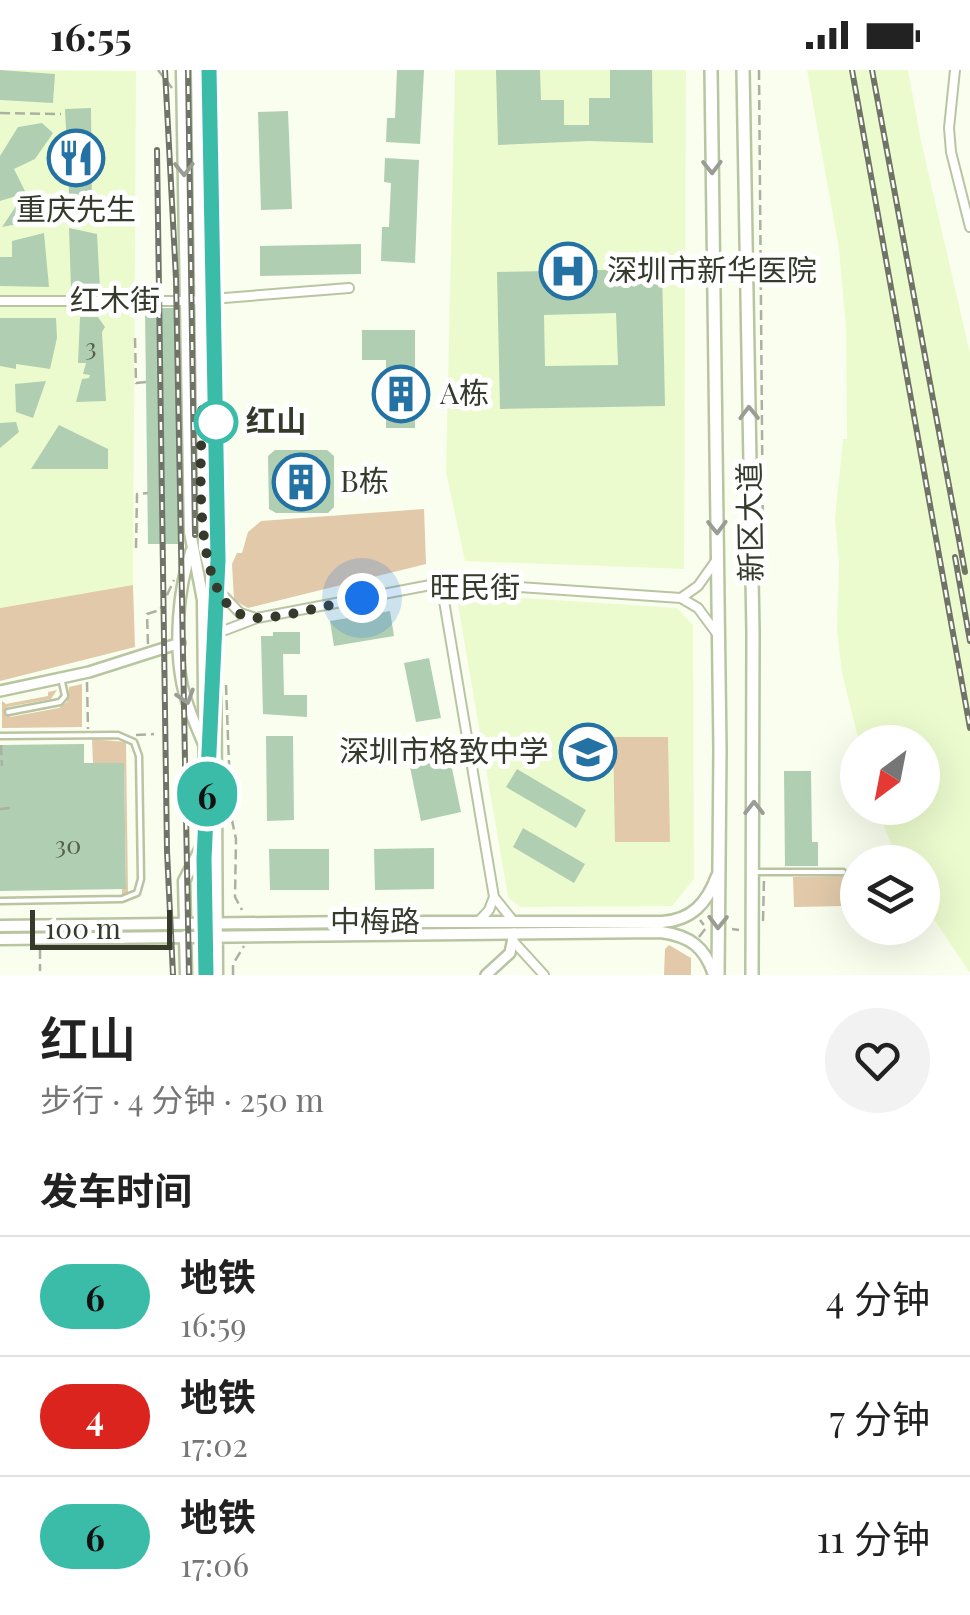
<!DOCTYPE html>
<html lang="zh">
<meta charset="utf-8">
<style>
:root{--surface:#fff;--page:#f2f2f2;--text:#222;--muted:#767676;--line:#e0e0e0}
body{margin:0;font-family:"Playfair Display","Noto Sans SC",serif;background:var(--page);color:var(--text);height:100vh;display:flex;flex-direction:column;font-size:38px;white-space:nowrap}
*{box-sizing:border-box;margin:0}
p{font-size:32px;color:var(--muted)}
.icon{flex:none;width:55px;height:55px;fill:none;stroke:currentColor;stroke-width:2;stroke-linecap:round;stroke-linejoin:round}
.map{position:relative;height:905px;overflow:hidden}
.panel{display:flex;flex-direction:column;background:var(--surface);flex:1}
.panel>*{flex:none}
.badge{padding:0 20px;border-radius:32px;font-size:35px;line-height:65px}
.needle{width:65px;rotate:212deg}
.controls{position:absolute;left:840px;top:655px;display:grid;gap:20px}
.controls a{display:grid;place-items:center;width:100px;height:100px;border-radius:50%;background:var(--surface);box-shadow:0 10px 40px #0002;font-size:50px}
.scale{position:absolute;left:30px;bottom:25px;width:142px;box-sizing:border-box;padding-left:10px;border:5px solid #353a2c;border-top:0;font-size:28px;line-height:35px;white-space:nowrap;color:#353a2c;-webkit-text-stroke:8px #fff;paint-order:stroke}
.you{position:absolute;width:50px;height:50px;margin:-25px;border:8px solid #fff;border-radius:50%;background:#1a73e8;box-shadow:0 0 0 15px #1a73e833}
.map>.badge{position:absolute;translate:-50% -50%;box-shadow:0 0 0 5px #fff}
h2{padding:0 40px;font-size:38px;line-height:90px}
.round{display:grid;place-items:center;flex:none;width:105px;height:105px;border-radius:52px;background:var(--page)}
.summary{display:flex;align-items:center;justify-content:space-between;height:170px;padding:0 40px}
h1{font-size:48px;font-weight:600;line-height:75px}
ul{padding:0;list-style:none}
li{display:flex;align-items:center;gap:30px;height:120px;padding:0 40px;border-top:2px solid var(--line)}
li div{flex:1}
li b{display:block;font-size:38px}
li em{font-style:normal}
li .badge{min-width:110px;font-weight:700;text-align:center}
.status{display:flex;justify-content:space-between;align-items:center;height:70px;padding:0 50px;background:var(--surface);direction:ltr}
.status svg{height:28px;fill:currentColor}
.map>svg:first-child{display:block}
</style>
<div class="status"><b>16:55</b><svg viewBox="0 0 49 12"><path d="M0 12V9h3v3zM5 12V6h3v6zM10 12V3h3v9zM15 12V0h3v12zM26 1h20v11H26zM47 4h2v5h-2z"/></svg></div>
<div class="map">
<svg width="970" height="905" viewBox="0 0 970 905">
<rect width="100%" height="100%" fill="#f9feef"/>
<path fill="#ecfbce" d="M0,0L136,1L133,515L0,538Z
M455,0H686L684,499L465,491L446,402Z
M807,0H908L921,71L970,283V903L923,833L922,792H898L877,738H922V672H859L842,603L837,559L839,494L835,448L843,369H847L846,257L839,179Z
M463,524L677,538L693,555L694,809L672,836L520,837L508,827L457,529Z"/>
<path fill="#e1c9a9" d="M424,439L426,494L248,538L234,530L232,494L237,483H242L248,462L261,451Z
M133,515L135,577L0,611V538Z
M82,614V657L2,658V631L6,634L48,626V622L57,620L51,629L7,637L10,647L59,638L67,632L69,617Z
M613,667H668L670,772H615Z
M92,669L126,672L128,822L126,826H122V819L126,818L124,694L93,693Z
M844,806L845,836L794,837L793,807Z
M669,875L691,888V905H664L665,879Z"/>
<path fill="#b0ceb2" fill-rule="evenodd" d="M0,0L55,4L53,33L0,30Z
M397,0H424L420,74L386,72L387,48H395Z
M496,0H540L541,30H564V55H589V28H610V0H652L653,73L589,71L498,75Z
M91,38L92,143L70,144L65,39Z
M288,41L292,139L261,140L258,42Z
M42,53L53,63L35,89L14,99L26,123L0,131V86L18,57Z
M385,88L419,90L415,193L381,191L382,157H389L391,113L384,112Z
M18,133L60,144V146L23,148V153L2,157Z
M69,158L97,164L100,219H71Z
M44,163L49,217L0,216V187H12V171Z
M361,174V204L260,206V176Z
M662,199L665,336L500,339L497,202ZM616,243L618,295L545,296L544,245Z
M145,238H177L183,474H148Z
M80,247H98L105,257L102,262L106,331L76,332L82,309L89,308L90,305L83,304L86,293H78Z
M0,248H56L57,268L50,299L16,294V299L0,296Z
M362,260H415V358H386V290H362Z
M46,311L33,348L16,342L15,314Z
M16,352L19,362L0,378V353Z
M59,355L108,379V399H31Z
M275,380H327L334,386V437L328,443H276L269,439L268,386Z
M390,541L394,566L334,576L330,551Z
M273,562H300V584H283L284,625H307V647L263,644L261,566H273Z
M429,588L441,648L416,652L404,593Z
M266,666H293L294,750L267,751Z
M84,674V693H124L126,819L0,821V675Z
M449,684L461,742L421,751L409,692Z
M517,699L586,740L576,758L506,717Z
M784,701H811L812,772H818V796H785Z
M523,758L585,794L574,813L513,777Z
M434,778V819L375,820L374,779Z
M269,779H329V820H270Z"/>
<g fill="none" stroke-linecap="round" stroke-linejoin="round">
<g stroke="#b9c5a1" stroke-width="9">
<path id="service" d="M8,642L60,632L65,626L62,612
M0,666L118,665L134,672L139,686L141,809L137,823L122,829L0,831
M754,802H843"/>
</g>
<g stroke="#b9c5a1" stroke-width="12">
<path id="minor" d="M955,0L949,58L951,82L970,157
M0,231H186L349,218
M441,513L494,827L514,852
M214,516L240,543L253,547
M681,528L698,516L715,492
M215,564L257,548L441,513H461L681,528L698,538L718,565
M479,851L489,840L494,827
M513,871L544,905"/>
</g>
<g stroke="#b9c5a1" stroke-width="14">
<path id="tertiary" d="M191,481C178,519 174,574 182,614C186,634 195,654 203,673
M0,621L89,602L180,573
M486,905L510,883L514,863"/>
</g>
<g stroke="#b9c5a1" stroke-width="15">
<path id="secondary" d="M182,0L190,462L203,530L207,905
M197,0L204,478L214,516L215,552L217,905
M185,854L184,811L205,770
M0,856L354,852H662C692,850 707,833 717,806
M185,866L186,905
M0,869L661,862C690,866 705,877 714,905"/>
</g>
<g stroke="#b9c5a1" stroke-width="16">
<path id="primary" d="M711,0L720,680L718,905
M743,0L753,563L752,905"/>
</g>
<path stroke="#abb0a2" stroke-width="2.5" stroke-dasharray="10 5" stroke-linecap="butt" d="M158,0L172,18
M759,0L763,477
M0,43L61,44
M221,241L225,512
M135,268L136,313L146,312
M180,466V483
M136,478L137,424L148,423
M148,574L147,544L160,540L174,510
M87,612L88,659
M226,615L231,746L236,769L235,827L242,840
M136,665L154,664
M1,675L2,696
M0,739L10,738
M763,851L764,809
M732,859L739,860
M699,867L706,858L700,850
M40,879V901
M233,905V894L244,876"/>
<use href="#service" stroke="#fff" stroke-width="4"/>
<use href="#minor" stroke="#fff" stroke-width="8"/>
<use href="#tertiary" stroke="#fff" stroke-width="9"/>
<use href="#secondary" stroke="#fff" stroke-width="10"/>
<use href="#primary" stroke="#fff" stroke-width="11"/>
<g stroke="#6f7466" stroke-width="6">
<path id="rail" d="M165,0L176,209L189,905
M188,0L195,465
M852,0L970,658
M872,0L965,502
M157,80L167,781L173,905
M955,487L970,571
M206,905L204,789L218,490L209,0"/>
</g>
<use href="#rail" stroke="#fff" stroke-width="2.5" stroke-dasharray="8" stroke-linecap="butt"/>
</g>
<defs><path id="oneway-chevron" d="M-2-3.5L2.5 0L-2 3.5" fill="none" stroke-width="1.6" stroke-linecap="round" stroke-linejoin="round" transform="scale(2.5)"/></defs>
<g stroke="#9a9c96">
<use href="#oneway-chevron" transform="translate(712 97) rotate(89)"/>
<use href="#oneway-chevron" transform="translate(184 99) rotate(89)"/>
<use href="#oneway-chevron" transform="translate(749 343) rotate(-91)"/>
<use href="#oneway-chevron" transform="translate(717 457) rotate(89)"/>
<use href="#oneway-chevron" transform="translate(186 627) rotate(72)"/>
<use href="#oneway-chevron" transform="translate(754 738) rotate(-90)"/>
<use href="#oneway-chevron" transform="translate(718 852) rotate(91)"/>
</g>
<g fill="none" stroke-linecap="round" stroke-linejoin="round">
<g stroke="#fff" stroke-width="22">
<path id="line" d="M206,905L204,789L218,490L209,0"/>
</g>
<use href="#line" stroke="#3abca8" stroke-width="15"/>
<path stroke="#353a2c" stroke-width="10" stroke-dasharray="0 18" d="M216,352L202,340C202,386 187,545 256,548C281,549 335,533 362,528"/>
</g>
<defs>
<g id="restaurant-ring" transform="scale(2.875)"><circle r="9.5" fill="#fff" stroke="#2472a4" stroke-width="1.5"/><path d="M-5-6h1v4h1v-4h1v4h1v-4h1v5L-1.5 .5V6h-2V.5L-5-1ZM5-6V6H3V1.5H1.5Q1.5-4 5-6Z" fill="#2472a4"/></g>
<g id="hospital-ring" transform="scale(2.875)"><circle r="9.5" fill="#fff" stroke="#2472a4" stroke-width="1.5"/><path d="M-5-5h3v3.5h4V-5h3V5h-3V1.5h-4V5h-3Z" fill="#2472a4"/></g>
<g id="building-ring" transform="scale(2.875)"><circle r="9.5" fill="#fff" stroke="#2472a4" stroke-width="1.5"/><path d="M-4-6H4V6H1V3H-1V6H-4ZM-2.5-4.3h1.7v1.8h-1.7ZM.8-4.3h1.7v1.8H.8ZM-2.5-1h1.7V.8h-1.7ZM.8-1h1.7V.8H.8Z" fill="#2472a4"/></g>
<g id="school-ring" transform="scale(2.875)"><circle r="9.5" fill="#fff" stroke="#2472a4" stroke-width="1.5"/><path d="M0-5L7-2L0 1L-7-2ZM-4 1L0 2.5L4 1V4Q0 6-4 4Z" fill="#2472a4"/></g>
</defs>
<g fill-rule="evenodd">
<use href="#restaurant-ring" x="76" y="88"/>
<use href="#hospital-ring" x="568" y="201"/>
<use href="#building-ring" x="401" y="324"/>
<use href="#building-ring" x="301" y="412"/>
<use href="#school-ring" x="588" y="682"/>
</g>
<circle fill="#fff" stroke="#3abca8" stroke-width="5" cx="216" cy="352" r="20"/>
<g text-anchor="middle" stroke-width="10" stroke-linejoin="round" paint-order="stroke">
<g font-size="25" fill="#545f4e">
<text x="91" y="286">3</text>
<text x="68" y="784">30</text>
</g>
<g font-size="30" fill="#353a2c" stroke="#fff" text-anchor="start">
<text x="76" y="150" text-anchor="middle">重庆先生</text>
<text x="607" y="211">深圳市新华医院</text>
<text x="440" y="334">A栋</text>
<text x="340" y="422">B栋</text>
<text x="549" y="692" text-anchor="end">深圳市格致中学</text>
</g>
<g font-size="30" fill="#353a2c" stroke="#fff">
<text x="115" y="241">红木街</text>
<text transform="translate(751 452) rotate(-91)" y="10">新区大道</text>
<text x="475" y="528">旺民街</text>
<text x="375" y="862">中梅路</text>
</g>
<g font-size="30" font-weight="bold" fill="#353a2c" stroke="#fff" text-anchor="start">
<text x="246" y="362">红山</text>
</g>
</g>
</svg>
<div class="controls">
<a><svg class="needle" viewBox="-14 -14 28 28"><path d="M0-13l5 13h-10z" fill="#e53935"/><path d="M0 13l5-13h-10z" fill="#767676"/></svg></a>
<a><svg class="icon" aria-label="layers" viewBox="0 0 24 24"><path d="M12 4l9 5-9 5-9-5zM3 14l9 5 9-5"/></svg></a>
</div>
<div class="scale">100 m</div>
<div class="you" style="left:362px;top:528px"></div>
<b class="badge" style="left:207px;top:724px;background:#3abca8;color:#111">6</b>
</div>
<section class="panel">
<div class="summary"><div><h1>红山</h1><p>步行 · 4 分钟 · 250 m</p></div><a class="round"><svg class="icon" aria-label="heart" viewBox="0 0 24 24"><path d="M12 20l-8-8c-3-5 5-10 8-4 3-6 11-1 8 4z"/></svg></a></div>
<h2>发车时间</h2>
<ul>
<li><span class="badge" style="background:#3abca8;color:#111">6</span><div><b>地铁</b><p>16:59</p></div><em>4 分钟</em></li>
<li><span class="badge" style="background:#dc241f;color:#fff">4</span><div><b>地铁</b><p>17:02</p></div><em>7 分钟</em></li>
<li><span class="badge" style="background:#3abca8;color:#111">6</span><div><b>地铁</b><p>17:06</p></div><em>11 分钟</em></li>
</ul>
</section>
